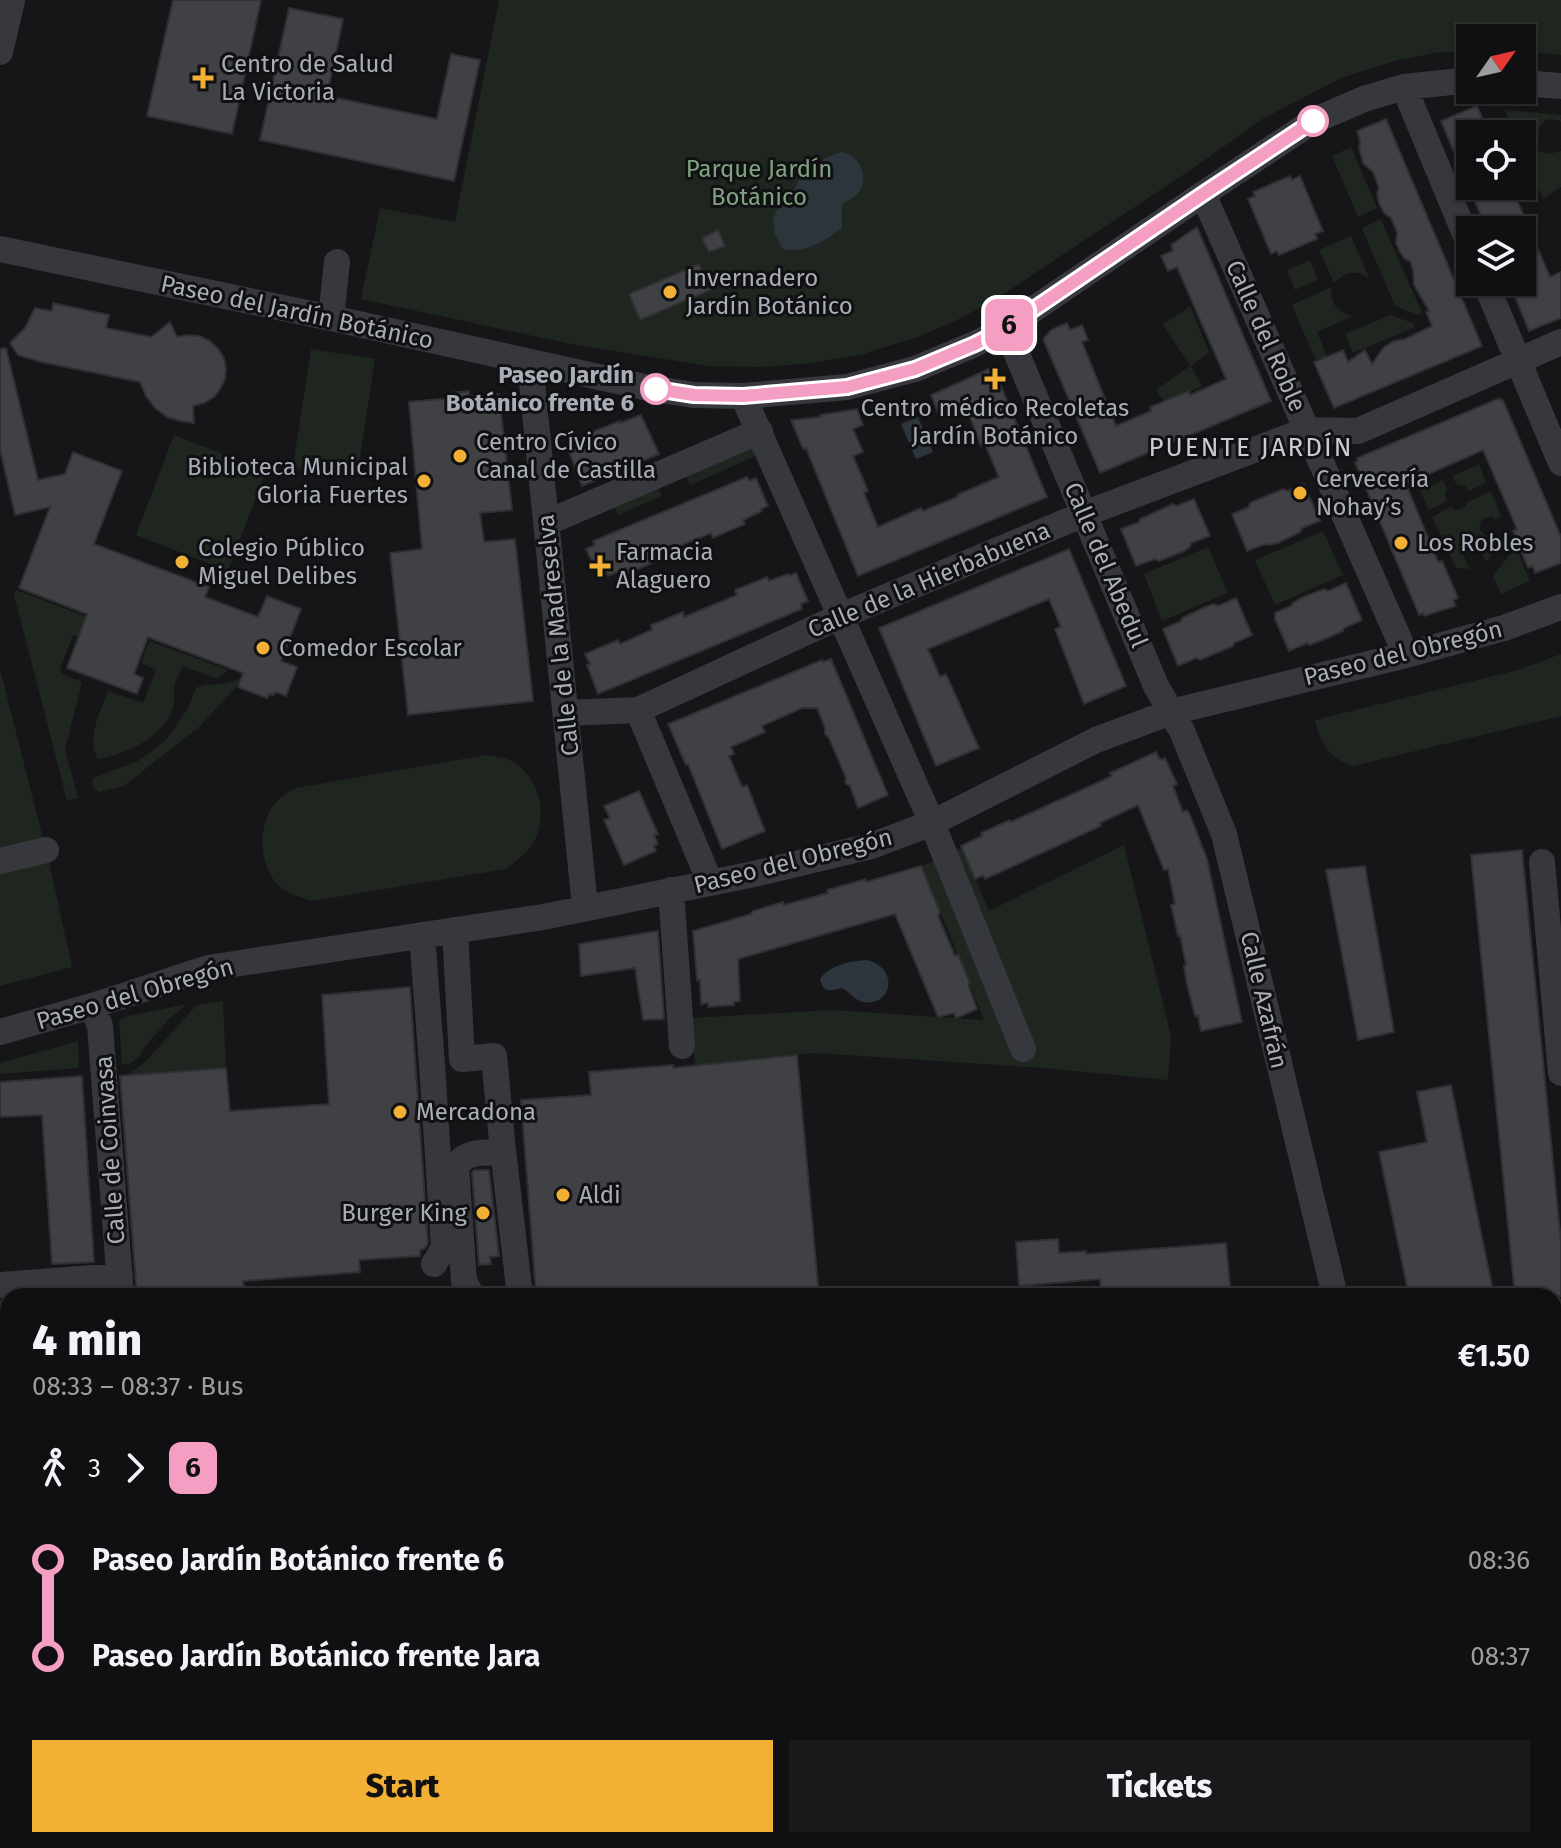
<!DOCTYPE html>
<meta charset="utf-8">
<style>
:root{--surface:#101012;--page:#19191b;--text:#f1f3f6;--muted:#9c9d9f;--line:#303032;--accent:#f2b134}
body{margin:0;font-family:"Fira Sans",sans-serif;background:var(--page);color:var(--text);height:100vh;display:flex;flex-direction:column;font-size:30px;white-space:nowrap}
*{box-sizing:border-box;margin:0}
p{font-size:26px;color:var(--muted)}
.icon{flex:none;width:44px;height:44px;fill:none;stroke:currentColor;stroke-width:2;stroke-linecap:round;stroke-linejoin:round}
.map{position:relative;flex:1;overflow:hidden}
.panel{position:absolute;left:0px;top:1288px;width:1562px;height:560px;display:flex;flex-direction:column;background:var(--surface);border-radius:24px 24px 0 0;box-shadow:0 2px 6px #0004,0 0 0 2px var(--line)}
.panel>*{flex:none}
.badge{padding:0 16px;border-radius:12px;font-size:28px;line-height:52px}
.needle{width:52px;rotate:56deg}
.buttons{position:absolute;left:1456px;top:24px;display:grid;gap:16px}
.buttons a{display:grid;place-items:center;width:80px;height:80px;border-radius:0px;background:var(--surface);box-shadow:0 2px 6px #0004,0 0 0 2px var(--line);font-size:40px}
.map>.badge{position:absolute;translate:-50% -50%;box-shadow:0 0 0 4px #fff}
.legs{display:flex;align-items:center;gap:12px;height:88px;padding:0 32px;font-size:26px}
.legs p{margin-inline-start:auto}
.headline{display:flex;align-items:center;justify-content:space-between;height:136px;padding:0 32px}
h1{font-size:44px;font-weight:800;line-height:60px}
.action{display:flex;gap:16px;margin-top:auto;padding:16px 32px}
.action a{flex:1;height:92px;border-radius:0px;background:var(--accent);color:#111;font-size:32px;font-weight:800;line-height:92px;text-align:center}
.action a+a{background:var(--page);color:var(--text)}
ul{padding:0 32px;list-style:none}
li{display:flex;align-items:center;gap:28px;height:96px;font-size:30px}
li i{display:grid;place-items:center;width:12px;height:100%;margin:0 10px;background:currentColor}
li i::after{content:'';width:20px;height:20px;margin:-10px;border:6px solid;border-radius:50%;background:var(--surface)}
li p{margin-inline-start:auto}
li:first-child i{background:linear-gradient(#0000 50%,currentColor 0)}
li:last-child i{background:linear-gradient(currentColor 50%,#0000 0)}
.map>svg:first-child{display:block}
</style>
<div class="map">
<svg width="1561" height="1848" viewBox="0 0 1561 1848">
<rect width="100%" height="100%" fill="#161618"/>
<path fill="#1e261f" d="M499,0H1561V55L1522,51V38H1470V51L1439,52L1394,61L1341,78L1264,118L1186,173L993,301L957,320L918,337L863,354L812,363L762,367L708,366L571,344L361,299L380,208L455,222Z
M1505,110L1561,115V122C1547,114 1536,124 1539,139L1535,141L1537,144L1523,151L1522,134H1516Z
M1351,147L1377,208L1358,217L1332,156Z
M1540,151L1549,154L1561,151V187L1543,199L1526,158Z
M1381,219L1422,313L1417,315L1395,306L1362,228Z
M1351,236L1369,278C1356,269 1345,272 1334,283L1319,250Z
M1310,260L1318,280L1295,290L1287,270Z
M1331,287C1330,303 1337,313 1353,316L1317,332L1327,356L1316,361L1292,305Z
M1190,306L1209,352L1191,366L1202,386L1165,403L1156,390L1190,366L1163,325Z
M1390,315L1413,323L1415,327L1353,353L1345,334Z
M311,349L375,359L357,477L293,467Z
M751,432L760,454L690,485L681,462Z
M174,435L266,471L228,571L136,535Z
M1479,464L1486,483L1469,491L1465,486L1456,484L1453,476Z
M651,473L662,496L618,515L608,492Z
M1443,480L1447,489L1445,495L1447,501L1429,510L1420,491Z
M1491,491L1501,516L1496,520L1493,517L1484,518C1475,526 1481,537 1492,537L1497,548L1486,562L1479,548L1463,555L1470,569L1456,568L1432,517L1451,507C1457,513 1465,509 1468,502Z
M1323,531L1343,575L1275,605L1255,560Z
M1208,547L1228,593L1162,621L1144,574Z
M1516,547L1530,581L1501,594L1493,576Z
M16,590L106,624L99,643L73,635L60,669L62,674L82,682L65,749L78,798L67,801L14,594Z
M149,641L228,670L218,679L183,666C180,673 174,682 174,689C174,696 175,701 173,708C164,737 125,755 98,759C85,740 101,711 108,691L143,703L156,670L141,663Z
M1561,654V716L1353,766C1328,757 1321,745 1315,720L1518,670Z
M0,669L48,858L72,967L0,986Z
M240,678L237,686L200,726L124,786L99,792L93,786V778L138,761L166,740L187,710L196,688C213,681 221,688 240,678Z
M486,755C495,757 509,758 516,763C542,783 549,821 530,848C524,856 513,863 506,869L312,901C301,897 286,894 278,885C257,863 257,818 280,798C284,794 291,791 296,788Z
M1124,845L1171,1036L1168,1080L1043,1068L815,1053L695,1065L691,1018L832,1010L984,1020L922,866L962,848L989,911Z
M223,1001L226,1068L127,1075L145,1062L194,1008L200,1004Z
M187,1004L169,1019L144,1048L139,1057L129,1064H122L119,1021L124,1017Z
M78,1041L79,1068L0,1074V1063Z"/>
<path fill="#2c353c" d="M842,152C861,156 870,178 858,193C853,199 847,200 842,205V228C825,241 805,254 783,249L775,234L773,220L777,210L788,203L800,178L827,157Z
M918,417L933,452L916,459L901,424Z
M867,960C900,968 892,1007 863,1002C854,1000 850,992 842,988C831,991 823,993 820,979C830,965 850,961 867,960Z"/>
<path fill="#404145" stroke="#303034" stroke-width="2" d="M173,0H261L232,134L147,116Z
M289,8L343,19L327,96L437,119L451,54L480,60L454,181L260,140Z
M1477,106L1489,134H1470V186H1511L1550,277L1561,272V318L1529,331L1509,282H1522V230H1487L1441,121Z
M1386,119L1482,346L1334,408L1314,362L1343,350L1348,362L1365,350L1372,364L1384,347L1394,341L1405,339L1432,326L1426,312L1429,311L1414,285L1413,270L1410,261L1405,259L1400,252L1396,243L1397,232L1391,218L1384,213L1379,203L1377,193L1379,188L1373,172L1363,163L1359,148L1360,141L1357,131Z
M1290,176L1292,180L1300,176L1323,231L1315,234L1317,239L1279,255L1277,251L1271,254L1248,199L1255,196L1253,192Z
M1197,227L1271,401L1100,473L1044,341V338L1051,330L1067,323L1070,330L1082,325L1088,340L1082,342L1116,426L1151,411L1150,407L1189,391L1190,395L1226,379L1177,267L1168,271L1161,256L1173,251L1171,245Z
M718,230L725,246L709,252L702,238Z
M699,264L710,290L640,320L629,294Z
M53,303L109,315L106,328L151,337L170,322L177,337L188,335L199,336L210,341L218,349L224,358L226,368L225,379L220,389L214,397L204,403L193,406L194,423L180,421L167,417L154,407L146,396L140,382L41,362L18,355L10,343L25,328L35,308L52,311Z
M6,348L38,480L65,474L73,452L122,471L94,544L209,587L205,597L258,617L267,596L301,609L281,661L297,667L286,696L275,692L274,695L269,694L267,698L238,687L243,673L148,637L134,674L143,678L137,694L67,668L87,614L19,588L50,507L15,515L0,449V349Z
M989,369L996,374L1047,497L858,576L806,448L803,449L791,420L821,417L820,415L857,409L863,425L853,429L863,452L853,456L868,491L864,493L878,527L921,508L923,511L957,497V495L999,477L985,444L981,446L968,412L955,417L953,412L940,417L931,395Z
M469,391V396L499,394L512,510L480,513L484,542L515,539L533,701L408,715L390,553L422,549L409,402L451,398V393Z
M1500,398L1501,401L1503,400L1561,537V563L1535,573L1533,566L1528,568L1513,531L1517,529L1483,450L1406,484L1438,562L1442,561L1458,598L1453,600L1456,606L1424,616L1423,613L1419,615L1355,462L1358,461L1357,458Z
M641,415L659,454L582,486L567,446L588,437L587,434L620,421V423Z
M747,477L749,481L756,478L768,506L761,509L762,511L743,520L745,524L713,538L711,533L659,554L661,559L629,573L626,568L608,576L607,573L599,576L586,549L595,545L593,541Z
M1304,484L1320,521L1302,528L1300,532L1278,543L1269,545L1265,544L1247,551L1232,514L1249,507L1250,503L1283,489L1287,491Z
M1194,499L1210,536L1191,543L1190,547L1182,552L1159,561L1155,559L1136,566L1121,529L1139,522L1140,519L1173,504L1176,506Z
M1069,549L1126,686L1084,704L1055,629L1061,627L1049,599L928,649L940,677L946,674L979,748L936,766L879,628Z
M796,573L808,601L801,604L802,609L598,694L587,665L590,664L585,654L618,640L620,644L652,630L651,625L683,612L684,617L737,595L735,590L767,577L769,581L788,574L789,576Z
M1346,583L1362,620L1344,628L1343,631L1332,636L1310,645L1307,643L1289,651L1275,619V613L1291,606L1293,603L1301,598L1324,589L1328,591Z
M1236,598L1252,635L1234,643L1233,646L1200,660L1196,658L1178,666L1163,629L1181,621L1182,618L1205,607L1214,604L1218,606Z
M831,659L888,795L858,808L850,786L845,783L846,778L829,738L825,734V728L817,708H802L762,726L765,732L731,747L734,754L729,756L742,787L747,785L765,831L722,849L688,764L686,765L668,724L822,660L823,662Z
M1156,752L1160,760L1165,758L1177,784L1173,786L1183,812L1187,810L1190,815L1207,859L1242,1022L1201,1031L1198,1016H1195L1186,980L1184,966L1186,965L1180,935L1178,936L1171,905L1175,904L1168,869L1164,870L1138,805L1100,823L1101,826L985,879L983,875L975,879L961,846L982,836L981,833L1010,820L1011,822L1112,776L1110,773Z
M639,791L658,834L654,835L658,844L654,846L656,851L624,865L604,820L610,818L604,806Z
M1522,850L1561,1242V1296H1515L1471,855Z
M921,866L940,912L938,915L943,928L955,956L958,954L970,983L968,984L977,1009L956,1018L954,1013L938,1017L895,914L738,959L740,1001L734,1002V1005L708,1007V1003L701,1004L700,980H697L693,931L751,914L753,911L783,902L784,905L828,893L827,890L866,879V882Z
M1365,866L1394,1032L1358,1040L1326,870Z
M658,931L664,1019L643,1020L635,968L581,976L579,944Z
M410,987L428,1244L424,1249L420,1250V1256L359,1260L360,1272L243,1281L245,1296H137L120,1076L226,1068L230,1111L329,1104L322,995Z
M797,1055L819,1296H607L606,1289L536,1294L521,1100L591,1095L589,1072L673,1065V1068Z
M82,1076L94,1262L52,1264L42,1115L0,1117V1082Z
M1451,1085L1494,1296H1409L1379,1152L1427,1142L1417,1092Z
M475,1170H489L499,1256L490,1257L491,1264L479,1265L472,1172Z
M1058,1239L1059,1253L1086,1251V1254L1226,1243L1231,1296H1101L1100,1279L1019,1286L1016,1242Z"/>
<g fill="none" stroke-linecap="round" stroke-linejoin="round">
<path stroke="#37383d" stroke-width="26" d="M0,52L12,0
M1522,83L1561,86
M1404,87L1470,246
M1203,194L1406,655
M0,249L331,318L649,388L694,395L743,396L847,387L915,369L975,344L1006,328L1203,194L1313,121L1364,99L1404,87L1470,80
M1485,282L1561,463
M331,318L337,262
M1006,328L1156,686L1182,731L1224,834L1335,1296
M530,363L585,907
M743,396L932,823L1023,1049
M546,523L760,431
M638,710L710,882
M567,713L638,710L841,616L1084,514L1307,430L1358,431L1561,342
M0,861L46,850
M1542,862L1561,1073
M671,890L682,1046
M455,930L462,1059L494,1056L502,1141L520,1296
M422,935L432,1065L444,1248L434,1264
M92,1006L100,1026L121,1296
M0,1032L92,1006L208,968L543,917L754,874L871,846L932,823L1096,740L1171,712L1406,655L1504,628L1561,607
M0,1285L120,1276
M472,1296L464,1281L456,1167C464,1150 486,1153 503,1152
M1554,1334H1561
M1554,1412L1561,1411
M0,1454L8,1453
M0,1533H8
M0,1562L5,1583L0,1603
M0,1705L8,1708
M1554,1821L1561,1822
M476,1840L505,1848
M708,1848L709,1840
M1086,1848L1087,1840
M1415,1848L1416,1840"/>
<path stroke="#63666e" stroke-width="38" d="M1554,1360H1561
M0,1505H8"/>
</g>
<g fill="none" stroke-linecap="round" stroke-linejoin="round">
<g stroke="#fff" stroke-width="18">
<path id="line-1" d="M656,389L694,395L743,396L847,387L915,369L975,344L1006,328L1203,194L1313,121"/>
</g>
<use href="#line-1" stroke="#f59ec4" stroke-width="12"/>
</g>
<g fill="#f2b134" stroke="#111113" stroke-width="3">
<path d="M199 66h8v8h8v8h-8v8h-8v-8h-8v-8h8z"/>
<circle cx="670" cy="292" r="8"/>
<path d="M991 367h8v8h8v8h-8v8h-8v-8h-8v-8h8z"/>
<circle cx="460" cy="456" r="8"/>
<circle cx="424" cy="481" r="8"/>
<circle cx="1300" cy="493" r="8"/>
<circle cx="1401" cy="543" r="8"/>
<circle cx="182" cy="562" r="8"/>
<path d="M596 554h8v8h8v8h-8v8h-8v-8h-8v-8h8z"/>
<circle cx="263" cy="648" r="8"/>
<circle cx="400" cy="1112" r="8"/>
<circle cx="563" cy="1195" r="8"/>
<circle cx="483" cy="1213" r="8"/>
</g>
<g fill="#fff" stroke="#f59ec4" stroke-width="4">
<circle cx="1313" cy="121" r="14"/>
<circle cx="656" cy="389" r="14"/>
</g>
<g text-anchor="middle" stroke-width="6" stroke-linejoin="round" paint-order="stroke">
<g font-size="24" fill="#a8adb8" stroke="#111113" text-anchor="start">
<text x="221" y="72">Centro de Salud<tspan x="221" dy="28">La Victoria</tspan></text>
<text x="686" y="286">Invernadero<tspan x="686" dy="28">Jardín Botánico</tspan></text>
<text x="995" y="416" text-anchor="middle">Centro médico Recoletas<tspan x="995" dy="28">Jardín Botánico</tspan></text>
<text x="476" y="450">Centro Cívico<tspan x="476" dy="28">Canal de Castilla</tspan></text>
<text x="408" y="475" text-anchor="end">Biblioteca Municipal<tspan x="408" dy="28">Gloria Fuertes</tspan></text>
<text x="1316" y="487">Cervecería<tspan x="1316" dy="28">Nohay’s</tspan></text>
<text x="1417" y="551">Los Robles</text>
<text x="198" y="556">Colegio Público<tspan x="198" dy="28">Miguel Delibes</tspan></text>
<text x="616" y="560">Farmacia<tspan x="616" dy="28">Alaguero</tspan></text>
<text x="279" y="656">Comedor Escolar</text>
<text x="416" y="1120">Mercadona</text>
<text x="579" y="1203">Aldi</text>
<text x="467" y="1221" text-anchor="end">Burger King</text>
</g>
<g font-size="24" fill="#7fa381" stroke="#111113">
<text x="759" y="177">Parque Jardín<tspan x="759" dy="28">Botánico</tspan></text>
</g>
<g font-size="24" fill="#a8adb8" stroke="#111113">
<text transform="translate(297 312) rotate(12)" y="8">Paseo del Jardín Botánico</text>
<text transform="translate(1266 336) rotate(66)" y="8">Calle del Roble</text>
<text transform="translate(1106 565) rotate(67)" y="8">Calle del Abedul</text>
<text transform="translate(929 580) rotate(-23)" y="8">Calle de la Hierbabuena</text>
<text transform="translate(558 635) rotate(-96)" y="8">Calle de la Madreselva</text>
<text transform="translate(1403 653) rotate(-14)" y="8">Paseo del Obregón</text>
<text transform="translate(793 861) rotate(-14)" y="8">Paseo del Obregón</text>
<text transform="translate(135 994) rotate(-16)" y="8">Paseo del Obregón</text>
<text transform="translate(1264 1000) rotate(77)" y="8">Calle Azafrán</text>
<text transform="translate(110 1150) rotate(-94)" y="8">Calle de Coinvasa</text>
</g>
<g font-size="24" font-weight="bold" fill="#a8adb8" stroke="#111113" text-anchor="end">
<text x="634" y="383">Paseo Jardín<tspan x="634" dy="28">Botánico frente 6</tspan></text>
</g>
<g font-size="26" letter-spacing="2" fill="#c9ccd4" stroke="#111113">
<text x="1251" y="456">PUENTE JARDÍN</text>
</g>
</g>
</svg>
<div class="buttons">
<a><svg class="needle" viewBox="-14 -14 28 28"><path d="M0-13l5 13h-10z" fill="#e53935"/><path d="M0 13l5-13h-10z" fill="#9c9d9f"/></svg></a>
<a><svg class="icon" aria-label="locate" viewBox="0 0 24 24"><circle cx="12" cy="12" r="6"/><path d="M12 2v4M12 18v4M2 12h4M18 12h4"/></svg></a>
<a><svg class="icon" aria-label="layers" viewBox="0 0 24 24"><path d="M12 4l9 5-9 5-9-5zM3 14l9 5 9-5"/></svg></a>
</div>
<b class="badge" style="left:1009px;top:325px;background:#f59ec4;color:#111">6</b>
<section class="panel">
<div class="headline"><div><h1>4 min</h1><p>08:33 – 08:37 · Bus</p></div><b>€1.50</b></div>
<div class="legs"><svg class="icon" aria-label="walk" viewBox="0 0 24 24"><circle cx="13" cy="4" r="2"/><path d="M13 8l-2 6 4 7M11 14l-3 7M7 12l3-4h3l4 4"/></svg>3<svg class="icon" aria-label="forward" viewBox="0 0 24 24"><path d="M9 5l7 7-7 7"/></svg><b class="badge" style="background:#f59ec4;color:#111">6</b></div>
<ul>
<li><i style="color:#f59ec4"></i><b>Paseo Jardín Botánico frente 6</b><p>08:36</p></li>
<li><i style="color:#f59ec4"></i><b>Paseo Jardín Botánico frente Jara</b><p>08:37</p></li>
</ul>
<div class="action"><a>Start</a><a>Tickets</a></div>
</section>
</div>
